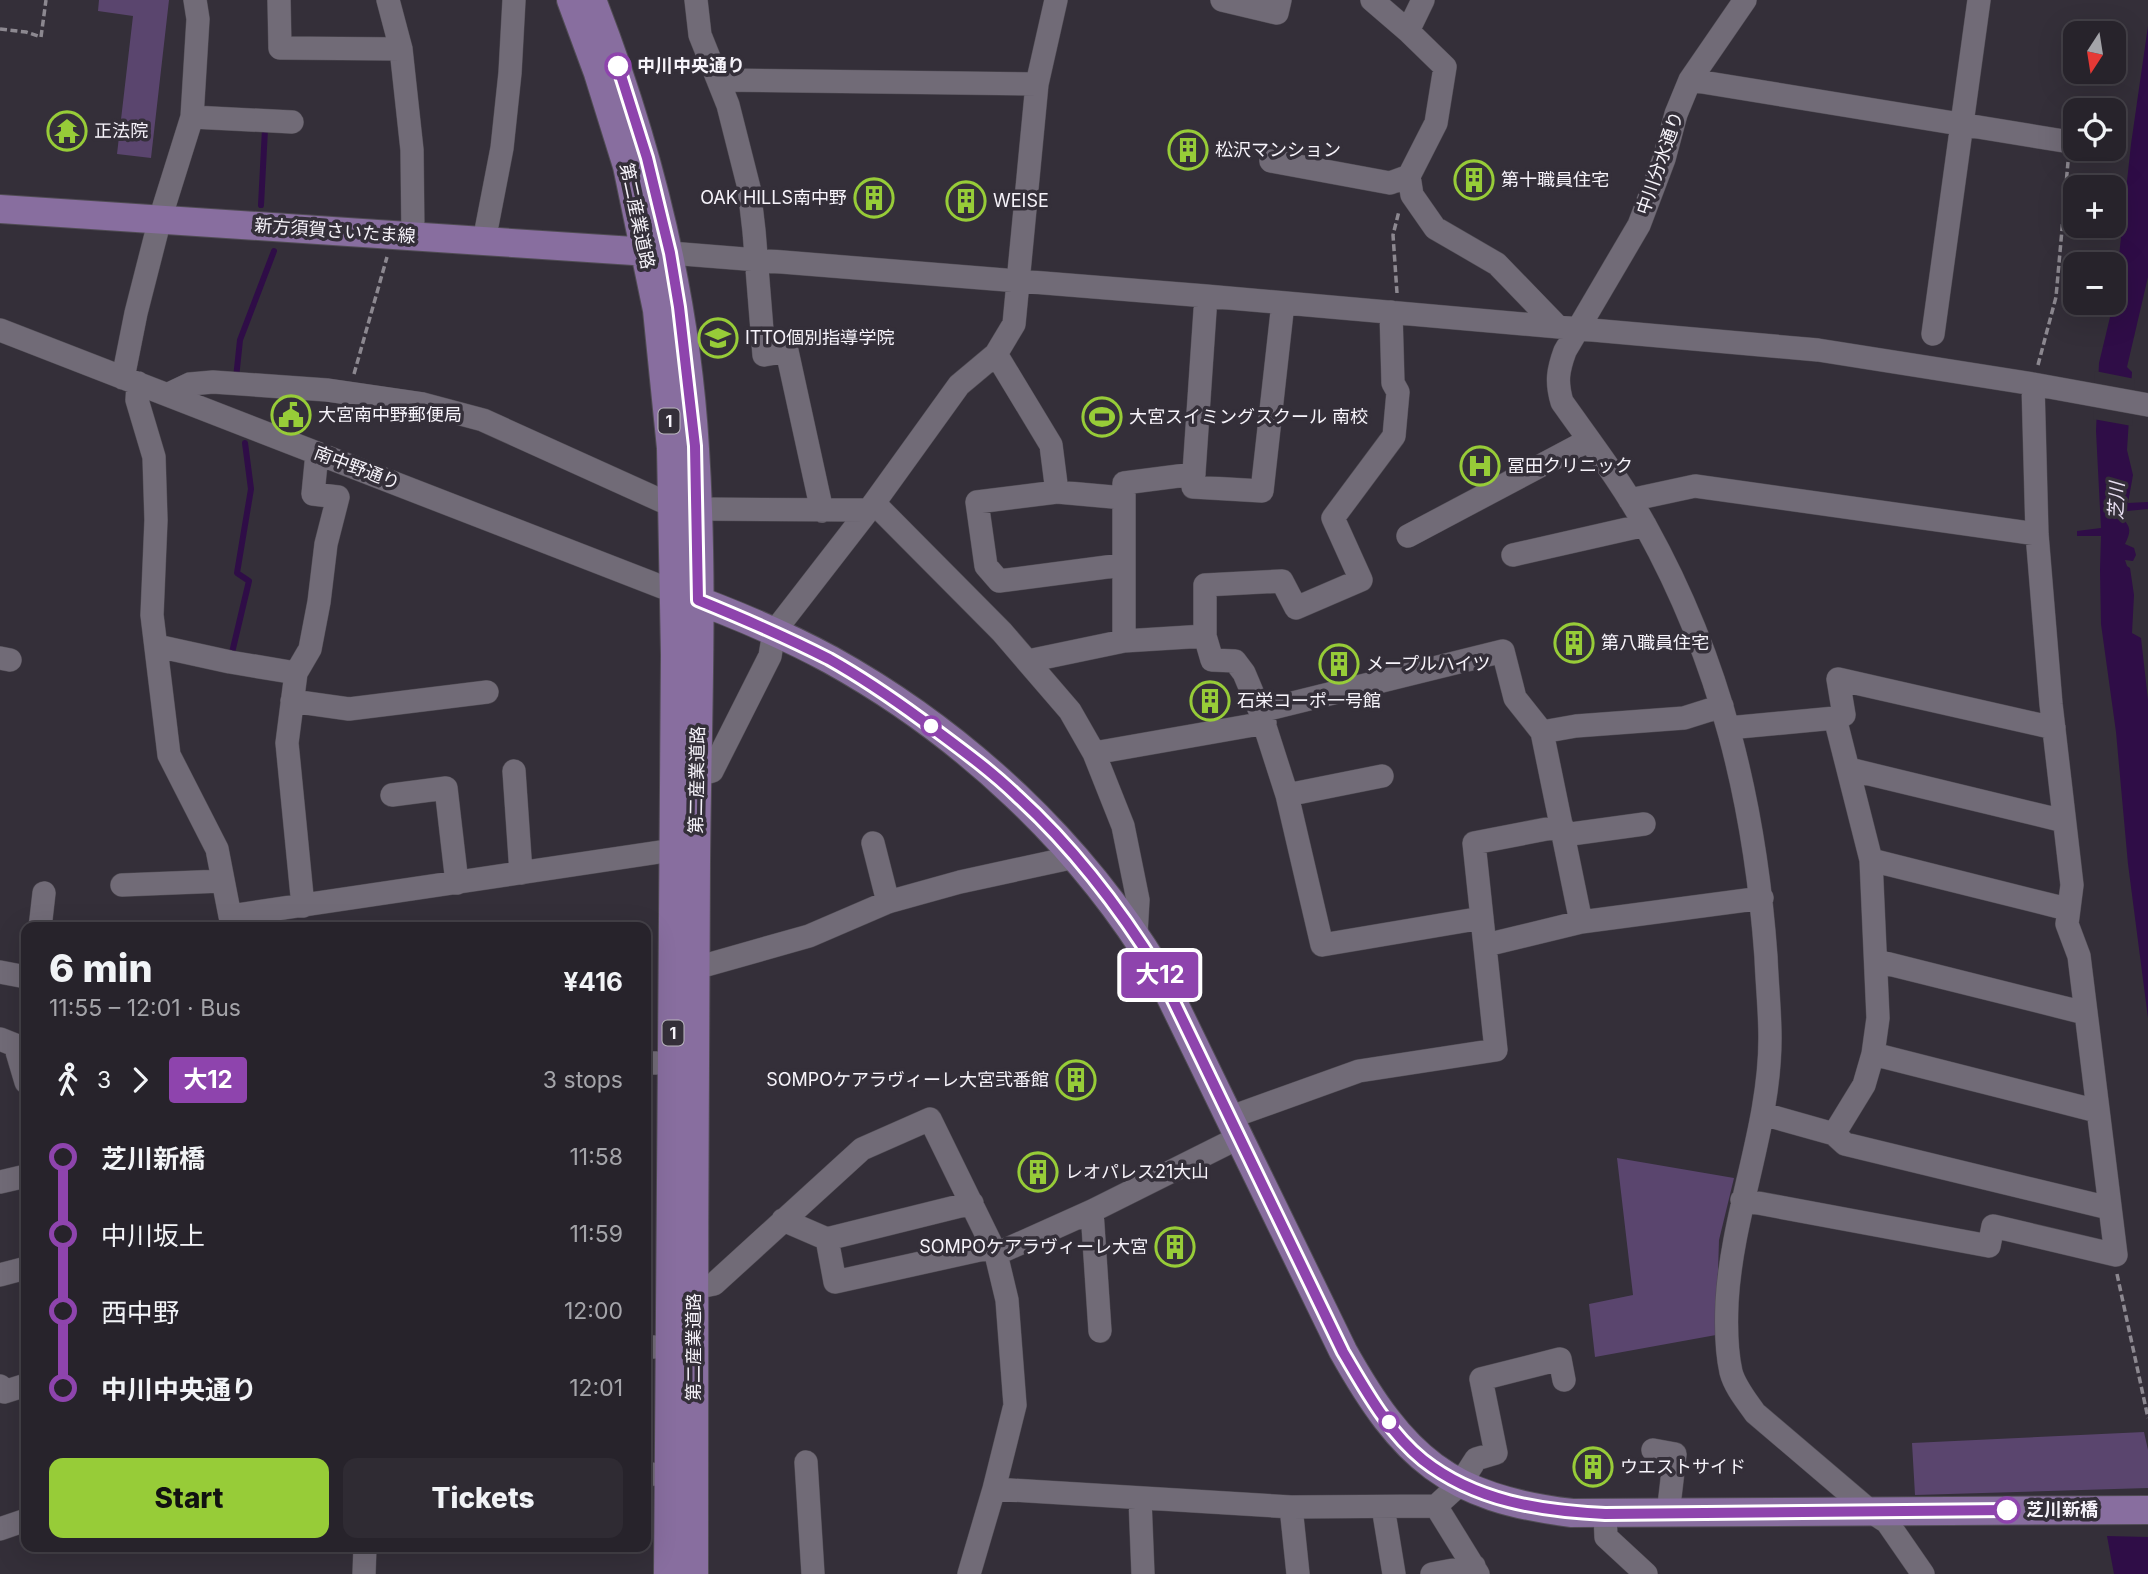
<!DOCTYPE html>
<meta charset="utf-8">
<style>
:root{--surface:#27232b;--page:#2f2b33;--text:#f1f3f6;--muted:#a4a4a9;--line:#434047;--accent:#97cc38}
body{margin:0;font-family:Inter,"Noto Sans JP",sans-serif;background:var(--page);color:var(--text);height:100vh;display:flex;flex-direction:column;font-size:26px;white-space:nowrap}
*{box-sizing:border-box;margin:0}
p{font-size:23px;color:var(--muted)}
.icon{flex:none;width:38px;height:38px;fill:none;stroke:currentColor;stroke-width:2;stroke-linecap:round;stroke-linejoin:round}
.map{position:relative;flex:1;overflow:hidden}
.side{position:absolute;left:21px;top:922px;width:630px;height:630px;display:flex;flex-direction:column;background:var(--surface);border-radius:14px;box-shadow:0 7px 28px #0002,0 0 0 2px var(--line)}
.side>*{flex:none}
.badge{padding:0 14px;border-radius:5px;font-size:24px;line-height:46px}
.needle{width:46px;rotate:192deg}
.fabs{position:absolute;left:2063px;top:21px;display:grid;gap:14px}
.fabs a{display:grid;place-items:center;width:63px;height:63px;border-radius:14px;background:var(--surface);box-shadow:0 7px 28px #0002,0 0 0 2px var(--line);font-size:35px}
.map>.badge{position:absolute;translate:-50% -50%;box-shadow:0 0 0 4px #fff}
.legs{display:flex;align-items:center;gap:10px;height:77px;padding:0 28px;font-size:23px}
.legs p{margin-inline-start:auto}
.head{display:flex;align-items:center;justify-content:space-between;height:119px;padding:0 28px}
h1{font-size:38px;font-weight:800;line-height:52px}
.cta{display:flex;gap:14px;margin-top:auto;padding:14px 28px}
.cta a{flex:1;height:80px;border-radius:14px;background:var(--accent);color:#111;font-size:28px;font-weight:800;line-height:80px;text-align:center}
.cta a+a{background:var(--page);color:var(--text)}
ul{padding:0 28px;list-style:none}
li{display:flex;align-items:center;gap:24px;height:77px;font-size:26px}
li i{display:grid;place-items:center;width:10px;height:100%;margin:0 9px;background:currentColor}
li i::after{content:'';width:18px;height:18px;margin:-9px;border:5px solid;border-radius:50%;background:var(--surface)}
li p{margin-inline-start:auto}
li:first-child i{background:linear-gradient(#0000 50%,currentColor 0)}
li:last-child i{background:linear-gradient(currentColor 50%,#0000 0)}
.map>svg:first-child{display:block}
</style>
<div class="map">
<svg width="2148" height="1574" viewBox="0 0 2148 1574">
<rect width="100%" height="100%" fill="#342f39"/>
<path fill="#5a456e" d="M99,0H169L151,158L117,154L133,16L98,11Z
M1617,1158L1734,1178L1719,1240L1716,1335L1595,1357L1589,1304L1633,1295Z
M2144,1432L2148,1450V1488L1915,1495L1912,1443Z"/>
<path fill="#2f0d47" d="M2148,26V277L2127,367L2132,372L2127,450L2133,475L2128,503L2148,502V509L2127,511L2123,519C2132,528 2130,533 2125,544L2134,548L2136,555L2133,561L2125,560L2127,566L2130,568L2134,595L2132,633L2141,638L2148,700V1018L2128,864L2116,732L2101,624L2100,570L2101,536H2077V531L2101,528L2096,431L2099,363L2111,313L2088,309L2089,305L2111,306L2114,303L2131,144Z
M2107,1536L2148,1537V1574H2114Z"/>
<path fill="#342f39" d="M2095,371L2135,379L2132,426L2093,419Z"/>
<g fill="none" stroke-linecap="round" stroke-linejoin="round">
<path stroke="#2f0d47" stroke-width="6" d="M261,205L265,129
M236,378L240,340L274,251
M231,657L249,581L237,573L251,489L245,443"/>
<g stroke="#504c54" stroke-width="24">
<path id="minor" d="M279,0L280,48L401,49
M388,0L401,49L412,150L413,236
M696,0L700,35L728,105L749,188L754,231L764,355L787,351L822,511
M1222,0L1277,13L1280,0
M1372,0L1408,31L1445,67L1436,123L1409,176L1412,195L1435,228L1497,264L1558,327
M1745,0L1690,80L1676,114L1664,159L1639,225L1565,351C1558,370 1556,382 1562,402C1591,443 1622,483 1646,527C1721,662 1755,804 1766,957C1767,984 1770,1011 1770,1038C1770,1128 1732,1212 1727,1302C1726,1325 1726,1350 1731,1372C1735,1387 1746,1400 1755,1413L1870,1511L1887,1522L1923,1574
M1408,31L1423,0
M718,80L1037,84
M1690,80L2070,142
M192,117L292,122
M1271,161L1390,183L1409,176
M484,241L502,148L510,73L514,0
M670,253L1206,296L1818,350L2033,384L2148,405
M1206,296L1193,487L1262,491L1283,303
M0,330L675,592
M1933,334L1979,0
M996,354L1051,445L1057,492
M123,378L136,313L160,219L192,117L198,19L195,0
M138,383L137,400L154,457L156,520L152,615L169,755L217,849L230,916L237,928
M169,394L190,384L213,382L327,390L423,404L483,420L673,506
M1630,500L1695,486L2037,534
M874,503L1002,632L1070,711L1094,753L1123,826L1138,900L1136,934
M698,509L868,510
M1408,536L1589,440
M1513,555L1645,525
M1122,565L999,581L986,566L977,502L1057,492L1124,498
M1124,641V483L1194,474
M157,646L230,662L296,673
M0,658L10,660
M1028,661L1124,641L1205,636
M292,701L349,709L487,692
M1260,711L1244,673L1235,661L1212,660L1205,636V585L1282,581L1296,608L1361,580L1333,518L1394,436L1398,392L1393,383L1391,312
M1835,719L1844,715L1838,679L2054,728
M1728,728L1835,718L1871,860L1878,1018L1873,1054L1864,1085L1834,1134
M1542,732L1581,922
M1094,753L1265,723
M1849,769L2064,821
M514,771L521,873
M696,776L712,771L770,656L774,632L874,503L959,385L996,354L1014,324L1037,84L1056,0
M392,795L446,788L457,883
M1287,795L1382,776
M1564,835L1644,824
M873,843L888,902
M1871,860L2067,909
M122,885L223,881
M303,906L287,743L296,673L310,649L319,602L326,544L338,497L313,494L317,453
M230,916L673,850
M1482,918L1322,945L1287,795L1260,711L1503,651L1515,698L1542,732L1576,726L1684,718L1722,706
M40,928L44,893
M1486,945L1581,922L1762,898
M1877,961L2085,1013
M696,968L809,936L888,902L960,882L1075,857
M0,972L26,977
M0,1039L15,1045L26,1082
M1873,1054L2097,1111
M646,1063H673
M1763,1114L1834,1134L1845,1144L2109,1208
M1231,1117L1359,1071L1496,1050L1474,843L1562,826
M0,1182L26,1176
M1742,1200L1989,1246L1993,1226L2116,1255L2079,956L2067,924L2072,885L2051,704L2037,534L2033,384
M972,1203L827,1239L835,1282L993,1247
M1092,1211L1100,1331
M783,1220L827,1239
M0,1275L26,1268
M694,1288L714,1284L862,1149L930,1119L996,1254
M646,1347H669
M0,1386L4,1392L26,1385
M1653,1450L1675,1454L1668,1514
M806,1462L813,1574
M646,1474L685,1475
M994,1489L1291,1507L1436,1506L1460,1484L1476,1459L1496,1453L1481,1379L1560,1359L1564,1380
M1140,1499L1143,1574
M1436,1506L1478,1574
M1291,1507L1298,1574
M1383,1507L1394,1574
M1605,1514L1606,1537L1646,1574
M0,1529L26,1520
M364,1574L365,1547
M969,1574L994,1489L1015,1405L1007,1300L996,1254L1092,1211L1240,1137
M1432,1574L1474,1566"/>
</g>
<g stroke="#504c54" stroke-width="30">
<path id="major" d="M571,0L598,73L627,166L657,310L671,448L675,655L668,1574
M592,0C648,144 686,294 695,449C704,587 697,726 696,864C695,1101 693,1337 694,1574
M0,209L664,253
M675,592C728,611 781,633 831,660C964,734 1081,843 1159,973L1343,1351C1403,1458 1448,1498 1572,1513L2148,1510"/>
</g>
<path stroke="#8c8890" stroke-width="3.5" stroke-dasharray="7 3.5" stroke-linecap="butt" d="M0,29L26,32L41,37L46,0
M1397,293L1393,235L1399,211
M2038,365L2056,297L2068,162
M354,374L387,257
M2117,1274L2148,1418"/>
<use href="#minor" stroke="#716b77" stroke-width="23"/>
<use href="#major" stroke="#886e9f" stroke-width="28"/>
</g>
<g fill="none" stroke-linecap="round" stroke-linejoin="round">
<g stroke="#fff" stroke-width="16">
<path id="line-1" d="M618,66L647,158L670,253L679,307L695,446L698,600C742,618 786,637 829,659C861,677 892,698 922,720C954,744 988,768 1017,796C1072,846 1121,910 1160,973L1343,1352C1365,1389 1388,1432 1423,1460C1475,1501 1540,1511 1605,1514L2007,1510"/>
</g>
<use href="#line-1" stroke="#8e44ad" stroke-width="10"/>
</g>
<defs>
<g id="temple-ring" transform="scale(2.0125)"><circle r="9.5" fill="#342f39" stroke="#97cc38" stroke-width="1.5"/><path d="M0-6L5-2H3V0L6.5 2.5H4V6H1.5V3h-3V6H-4V2.5H-6.5L-3 0V-2H-5Z" fill="#97cc38"/></g>
<g id="building-ring" transform="scale(2.0125)"><circle r="9.5" fill="#342f39" stroke="#97cc38" stroke-width="1.5"/><path d="M-4-6H4V6H1V3H-1V6H-4ZM-2.5-4.3h1.7v1.8h-1.7ZM.8-4.3h1.7v1.8H.8ZM-2.5-1h1.7V.8h-1.7ZM.8-1h1.7V.8H.8Z" fill="#97cc38"/></g>
<g id="school-ring" transform="scale(2.0125)"><circle r="9.5" fill="#342f39" stroke="#97cc38" stroke-width="1.5"/><path d="M0-5L7-2L0 1L-7-2ZM-4 1L0 2.5L4 1V4Q0 6-4 4Z" fill="#97cc38"/></g>
<g id="civic-ring" transform="scale(2.0125)"><circle r="9.5" fill="#342f39" stroke="#97cc38" stroke-width="1.5"/><path d="M-.6-6.5H3V-4.5H.6V-3L4-1V1h2V6H-6V1h2V-1L-.6-3ZM-1.2 2.5V6h2.4V2.5Z" fill="#97cc38"/></g>
<g id="stadium-ring" transform="scale(2.0125)"><circle r="9.5" fill="#342f39" stroke="#97cc38" stroke-width="1.5"/><path d="M0-5a6.5 5 0 1 0 0 10a6.5 5 0 1 0 0-10ZM-3.5-1.8h7v3.6h-7Z" fill="#97cc38"/></g>
<g id="hospital-ring" transform="scale(2.0125)"><circle r="9.5" fill="#342f39" stroke="#97cc38" stroke-width="1.5"/><path d="M-5-5h3v3.5h4V-5h3V5h-3V1.5h-4V5h-3Z" fill="#97cc38"/></g>
</defs>
<g fill-rule="evenodd">
<use href="#temple-ring" x="67" y="131"/>
<use href="#building-ring" x="1188" y="150"/>
<use href="#building-ring" x="1474" y="180"/>
<use href="#building-ring" x="874" y="198"/>
<use href="#building-ring" x="966" y="201"/>
<use href="#school-ring" x="718" y="338"/>
<use href="#civic-ring" x="291" y="415"/>
<use href="#stadium-ring" x="1102" y="417"/>
<use href="#hospital-ring" x="1480" y="466"/>
<use href="#building-ring" x="1574" y="643"/>
<use href="#building-ring" x="1339" y="664"/>
<use href="#building-ring" x="1210" y="701"/>
<use href="#building-ring" x="1076" y="1080"/>
<use href="#building-ring" x="1038" y="1172"/>
<use href="#building-ring" x="1175" y="1247"/>
<use href="#building-ring" x="1593" y="1467"/>
</g>
<g fill="#fff" stroke="#8e44ad" stroke-width="3.5">
<circle cx="618" cy="66" r="12"/>
<circle cx="931" cy="726" r="9"/>
<circle cx="1389" cy="1422" r="9"/>
<circle cx="2007" cy="1510" r="12"/>
</g>
<g text-anchor="middle" stroke-width="7" stroke-linejoin="round" paint-order="stroke">
<g fill="#342f39" stroke="#bcb8c0" stroke-width="2">
<rect x="658.5" y="408.5" width="21" height="25" rx="5"/>
<rect x="662.5" y="1020.5" width="21" height="25" rx="5"/>
</g>
<g font-size="16" font-weight="bold" fill="#f6f3fa">
<text x="669" y="427">1</text>
<text x="673" y="1039">1</text>
</g>
<g font-size="18" font-weight="bold" fill="#f6f3fa" stroke="#342f39" text-anchor="start">
<text x="637" y="72">中川中央通り</text>
<text x="2026" y="1516">芝川新橋</text>
</g>
<g font-size="18" fill="#f6f3fa" stroke="#342f39" text-anchor="start">
<text x="94" y="137">正法院</text>
<text x="1215" y="156">松沢マンション</text>
<text x="1501" y="186">第十職員住宅</text>
<text x="847" y="204" text-anchor="end">OAK HILLS南中野</text>
<text x="993" y="207">WEISE</text>
<text x="745" y="344">ITTO個別指導学院</text>
<text x="318" y="421">大宮南中野郵便局</text>
<text x="1129" y="423">大宮スイミングスクール 南校</text>
<text x="1507" y="472">冨田クリニック</text>
<text x="1601" y="649">第八職員住宅</text>
<text x="1366" y="670">メープルハイツ</text>
<text x="1237" y="707">石栄コーポ一号館</text>
<text x="1049" y="1086" text-anchor="end">SOMPOケアラヴィーレ大宮弐番館</text>
<text x="1065" y="1178">レオパレス21大山</text>
<text x="1148" y="1253" text-anchor="end">SOMPOケアラヴィーレ大宮</text>
<text x="1620" y="1473">ウエストサイド</text>
</g>
<g font-size="18" fill="#f6f3fa" stroke="#342f39">
<text transform="translate(1660 163) rotate(-71)" y="6">中川分水通り</text>
<text transform="translate(637 216) rotate(78)" y="6">第二産業道路</text>
<text transform="translate(335 231) rotate(4)" y="6">新方須賀さいたま線</text>
<text transform="translate(357 468) rotate(21)" y="6">南中野通り</text>
<text transform="translate(697 780) rotate(-89)" y="6">第二産業道路</text>
<text transform="translate(694 1347) rotate(-90)" y="6">第二産業道路</text>
</g>
<g font-size="19" font-style="italic" fill="#e8dff2" stroke="#342f39">
<text transform="translate(2116 501) rotate(-88)" y="7">芝川</text>
</g>
</g>
</svg>
<div class="fabs">
<a><svg class="needle" viewBox="-14 -14 28 28"><path d="M0-13l5 13h-10z" fill="#e53935"/><path d="M0 13l5-13h-10z" fill="#a4a4a9"/></svg></a>
<a><svg class="icon" aria-label="locate" viewBox="0 0 24 24"><circle cx="12" cy="12" r="6"/><path d="M12 2v4M12 18v4M2 12h4M18 12h4"/></svg></a>
<a>+</a>
<a>−</a>
</div>
<b class="badge" style="left:1160px;top:975px;background:#8e44ad;color:#fff">大12</b>
<section class="side">
<div class="head"><div><h1>6 min</h1><p>11:55 – 12:01 · Bus</p></div><b>¥416</b></div>
<div class="legs"><svg class="icon" aria-label="walk" viewBox="0 0 24 24"><circle cx="13" cy="4" r="2"/><path d="M13 8l-2 6 4 7M11 14l-3 7M7 12l3-4h3l4 4"/></svg>3<svg class="icon" aria-label="forward" viewBox="0 0 24 24"><path d="M9 5l7 7-7 7"/></svg><b class="badge" style="background:#8e44ad;color:#fff">大12</b><p>3 stops</p></div>
<ul>
<li><i style="color:#8e44ad"></i><b>芝川新橋</b><p>11:58</p></li>
<li><i style="color:#8e44ad"></i><span>中川坂上</span><p>11:59</p></li>
<li><i style="color:#8e44ad"></i><span>西中野</span><p>12:00</p></li>
<li><i style="color:#8e44ad"></i><b>中川中央通り</b><p>12:01</p></li>
</ul>
<div class="cta"><a>Start</a><a>Tickets</a></div>
</section>
</div>
